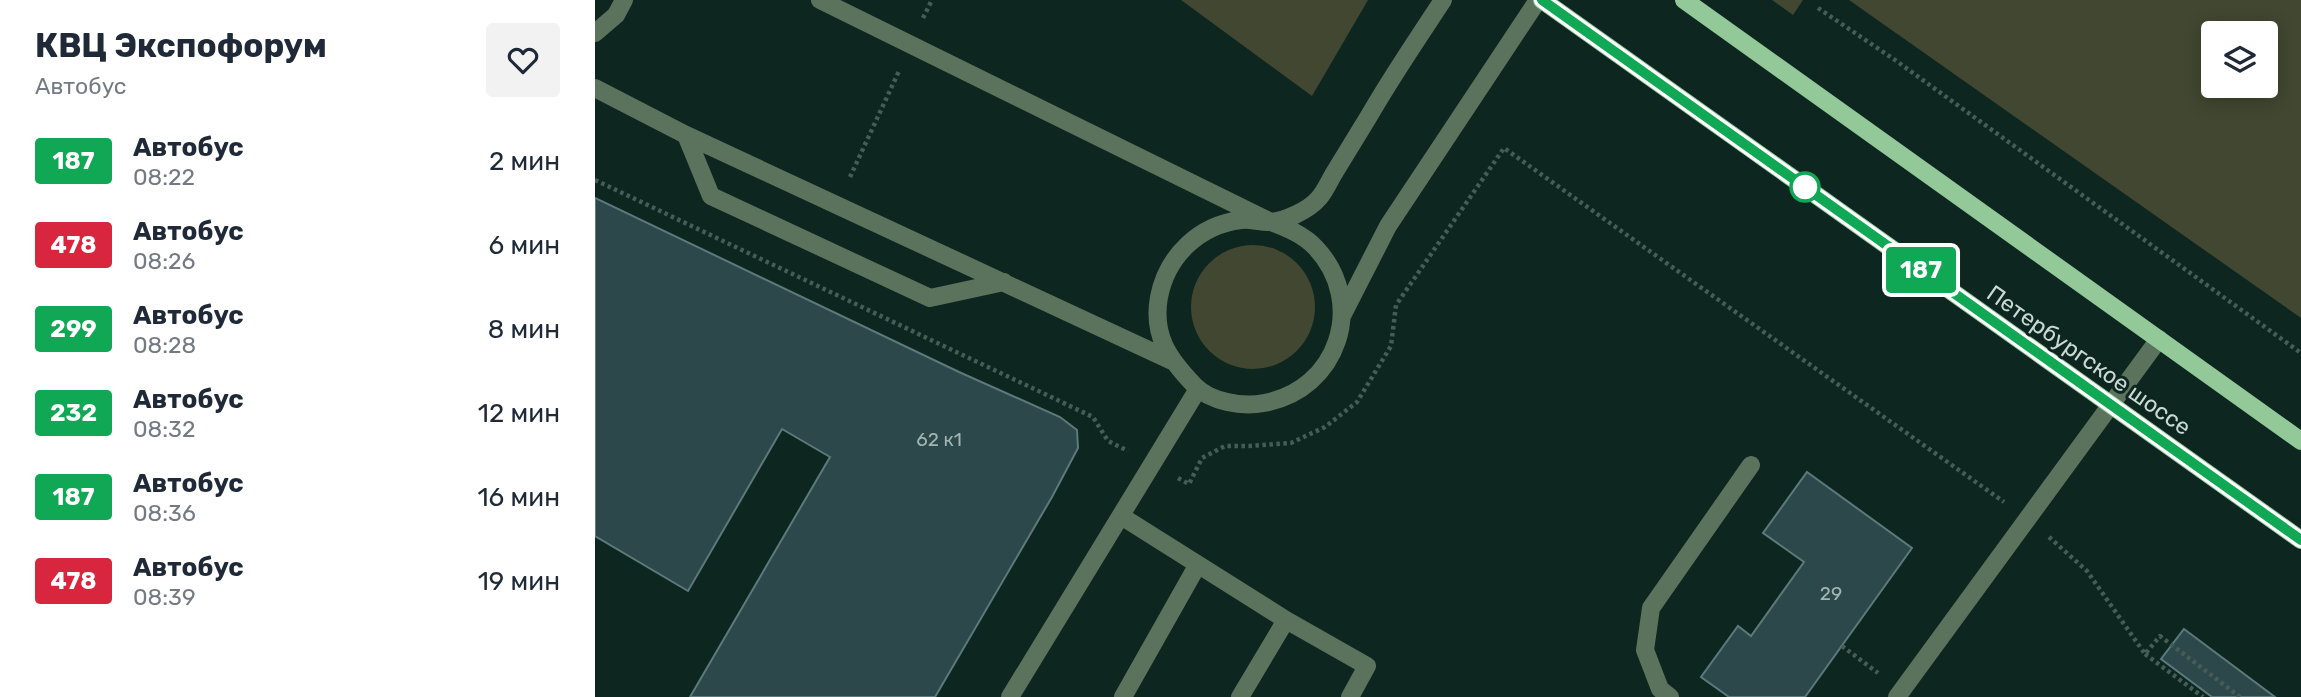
<!DOCTYPE html>
<html lang="ru">
<meta charset="utf-8">
<style>
:root{--surface:#fff;--page:#f2f2f3;--text:#1f2937;--muted:#747a83}
body{margin:0;font-family:Rubik,sans-serif;background:var(--page);color:var(--text);height:100vh;display:flex;flex-direction:column;font-size:26px;white-space:nowrap}
*{box-sizing:border-box;margin:0}
p{font-size:23px;color:var(--muted)}
.icon{flex:none;width:38px;height:38px;fill:none;stroke:currentColor;stroke-width:2;stroke-linecap:round;stroke-linejoin:round}
.map{position:relative;flex:1;overflow:hidden}
.side{display:flex;flex-direction:column;background:var(--surface);width:595px}
.side>*{flex:none}
.badge{padding:0 14px;border-radius:5px;font-size:24px;line-height:46px}
.buttons{position:absolute;left:1606px;top:21px;display:grid;gap:14px}
.buttons a{display:grid;place-items:center;width:77px;height:77px;border-radius:7px;background:var(--surface);box-shadow:0 4px 18px #0003;font-size:35px}
.map>.badge{position:absolute;translate:-50% -50%;box-shadow:0 0 0 4px #fff}
.round{display:grid;place-items:center;flex:none;width:74px;height:74px;border-radius:7px;background:var(--page)}
.headline{display:flex;align-items:center;justify-content:space-between;height:119px;padding:0 35px}
h1{font-size:33px;font-weight:700;line-height:52px}
ul{padding:0;list-style:none}
li{display:flex;align-items:center;gap:21px;height:84px;padding:0 35px}
li div{flex:1}
li b{display:block;font-size:26px}
li em{font-style:normal}
li .badge{min-width:77px;font-weight:700;text-align:center}
main{display:flex;flex:1;min-height:0}
.map>svg:first-child{display:block}
</style>
<main>
<section class="side">
<div class="headline"><div><h1>КВЦ Экспофорум</h1><p>Автобус</p></div><a class="round"><svg class="icon" aria-label="heart" viewBox="0 0 24 24"><path d="M12 20l-8-8c-3-5 5-10 8-4 3-6 11-1 8 4z"/></svg></a></div>
<ul>
<li><span class="badge" style="background:#10a855;color:#fff">187</span><div><b>Автобус</b><p>08:22</p></div><em>2 мин</em></li>
<li><span class="badge" style="background:#d7263d;color:#fff">478</span><div><b>Автобус</b><p>08:26</p></div><em>6 мин</em></li>
<li><span class="badge" style="background:#10a855;color:#fff">299</span><div><b>Автобус</b><p>08:28</p></div><em>8 мин</em></li>
<li><span class="badge" style="background:#10a855;color:#fff">232</span><div><b>Автобус</b><p>08:32</p></div><em>12 мин</em></li>
<li><span class="badge" style="background:#10a855;color:#fff">187</span><div><b>Автобус</b><p>08:36</p></div><em>16 мин</em></li>
<li><span class="badge" style="background:#d7263d;color:#fff">478</span><div><b>Автобус</b><p>08:39</p></div><em>19 мин</em></li>
</ul>
</section>
<div class="map">
<svg width="1706" height="697" viewBox="0 0 1706 697">
<rect width="100%" height="100%" fill="#0d2620"/>
<path fill="#414730" fill-rule="evenodd" d="M586,0H773L717,96Z
M1177,0H1208L1198,15Z
M1254,0H1706V318ZM1619,33H1671V86H1619Z
M596 307a62 62 0 1 1 124 0a62 62 0 1 1-124 0Z"/>
<path fill="#2c484a" stroke="#5c7a7c" stroke-width="2" d="M0,198L364,372L465,417L482,430L483,448L457,497L340,697H95L235,457L187,429L93,591L0,536Z
M1212,472L1317,548L1210,697H1134L1106,677L1143,626L1156,636L1209,562L1168,533Z
M1589,629L1680,697H1617L1566,659Z"/>
<g fill="none" stroke-linecap="round" stroke-linejoin="round">
<path stroke="#465c56" stroke-width="4.5" stroke-dasharray="3.5 3.5" stroke-linecap="butt" d="M1223,8L1300,60L1706,353
M328,18L337,0
M255,177L304,71
M0,180L498,417L513,441L533,451
M583,478L594,484L607,458L630,446H654L696,443L730,427L762,402L796,346L801,305L909,148L1409,502
M1454,537L1492,571L1550,654L1565,636L1645,697
M1247,646L1283,673
M1550,654L1608,697"/>
<path stroke="#5b735d" stroke-width="18" d="M225,0L676,222C692,228 709,235 721,248C772,303 743,390 669,403C647,407 616,402 600,386C574,359 557,336 564,297C572,256 604,225 646,220C655,219 664,222 673,222C689,222 714,210 724,198C731,190 735,179 741,170C752,152 763,134 774,116C797,76 823,38 848,0
M0,33L21,15L29,0
M0,88L91,135L575,360
M91,135L116,196L335,298L409,282
M747,316L793,226L943,0
M526,516L691,620L772,666L755,697
M415,697L603,389
M528,697L602,566
M645,697L691,620
M1075,697L1065,689L1050,650L1056,608L1156,465
M1302,697L1564,339"/>
<path stroke="#93c899" stroke-width="18" d="M947,0L1706,540
M1089,0L1706,441"/>
</g>
<g fill="none" stroke-linecap="round" stroke-linejoin="round">
<g stroke="#fff" stroke-width="16">
<path id="line" d="M947,0L1706,540"/>
</g>
<use href="#line" stroke="#10a855" stroke-width="10"/>
</g>
<circle fill="#fff" stroke="#10a855" stroke-width="3.5" cx="1210" cy="187" r="14"/>
<g text-anchor="middle" stroke-width="6" stroke-linejoin="round" paint-order="stroke">
<g font-size="19" fill="#a2b5b2">
<text x="344" y="446">62 к1</text>
<text x="1236" y="600">29</text>
</g>
<g font-size="23" fill="#cad9d4" stroke="#0d2620">
<text transform="translate(1494 360) rotate(35)" y="8">Петербургское шоссе</text>
</g>
</g>
</svg>
<div class="buttons">
<a><svg class="icon" aria-label="layers" viewBox="0 0 24 24"><path d="M12 4l9 5-9 5-9-5zM3 14l9 5 9-5"/></svg></a>
</div>
<b class="badge" style="left:1326px;top:270px;background:#10a855;color:#fff">187</b>
</div>
</main>
